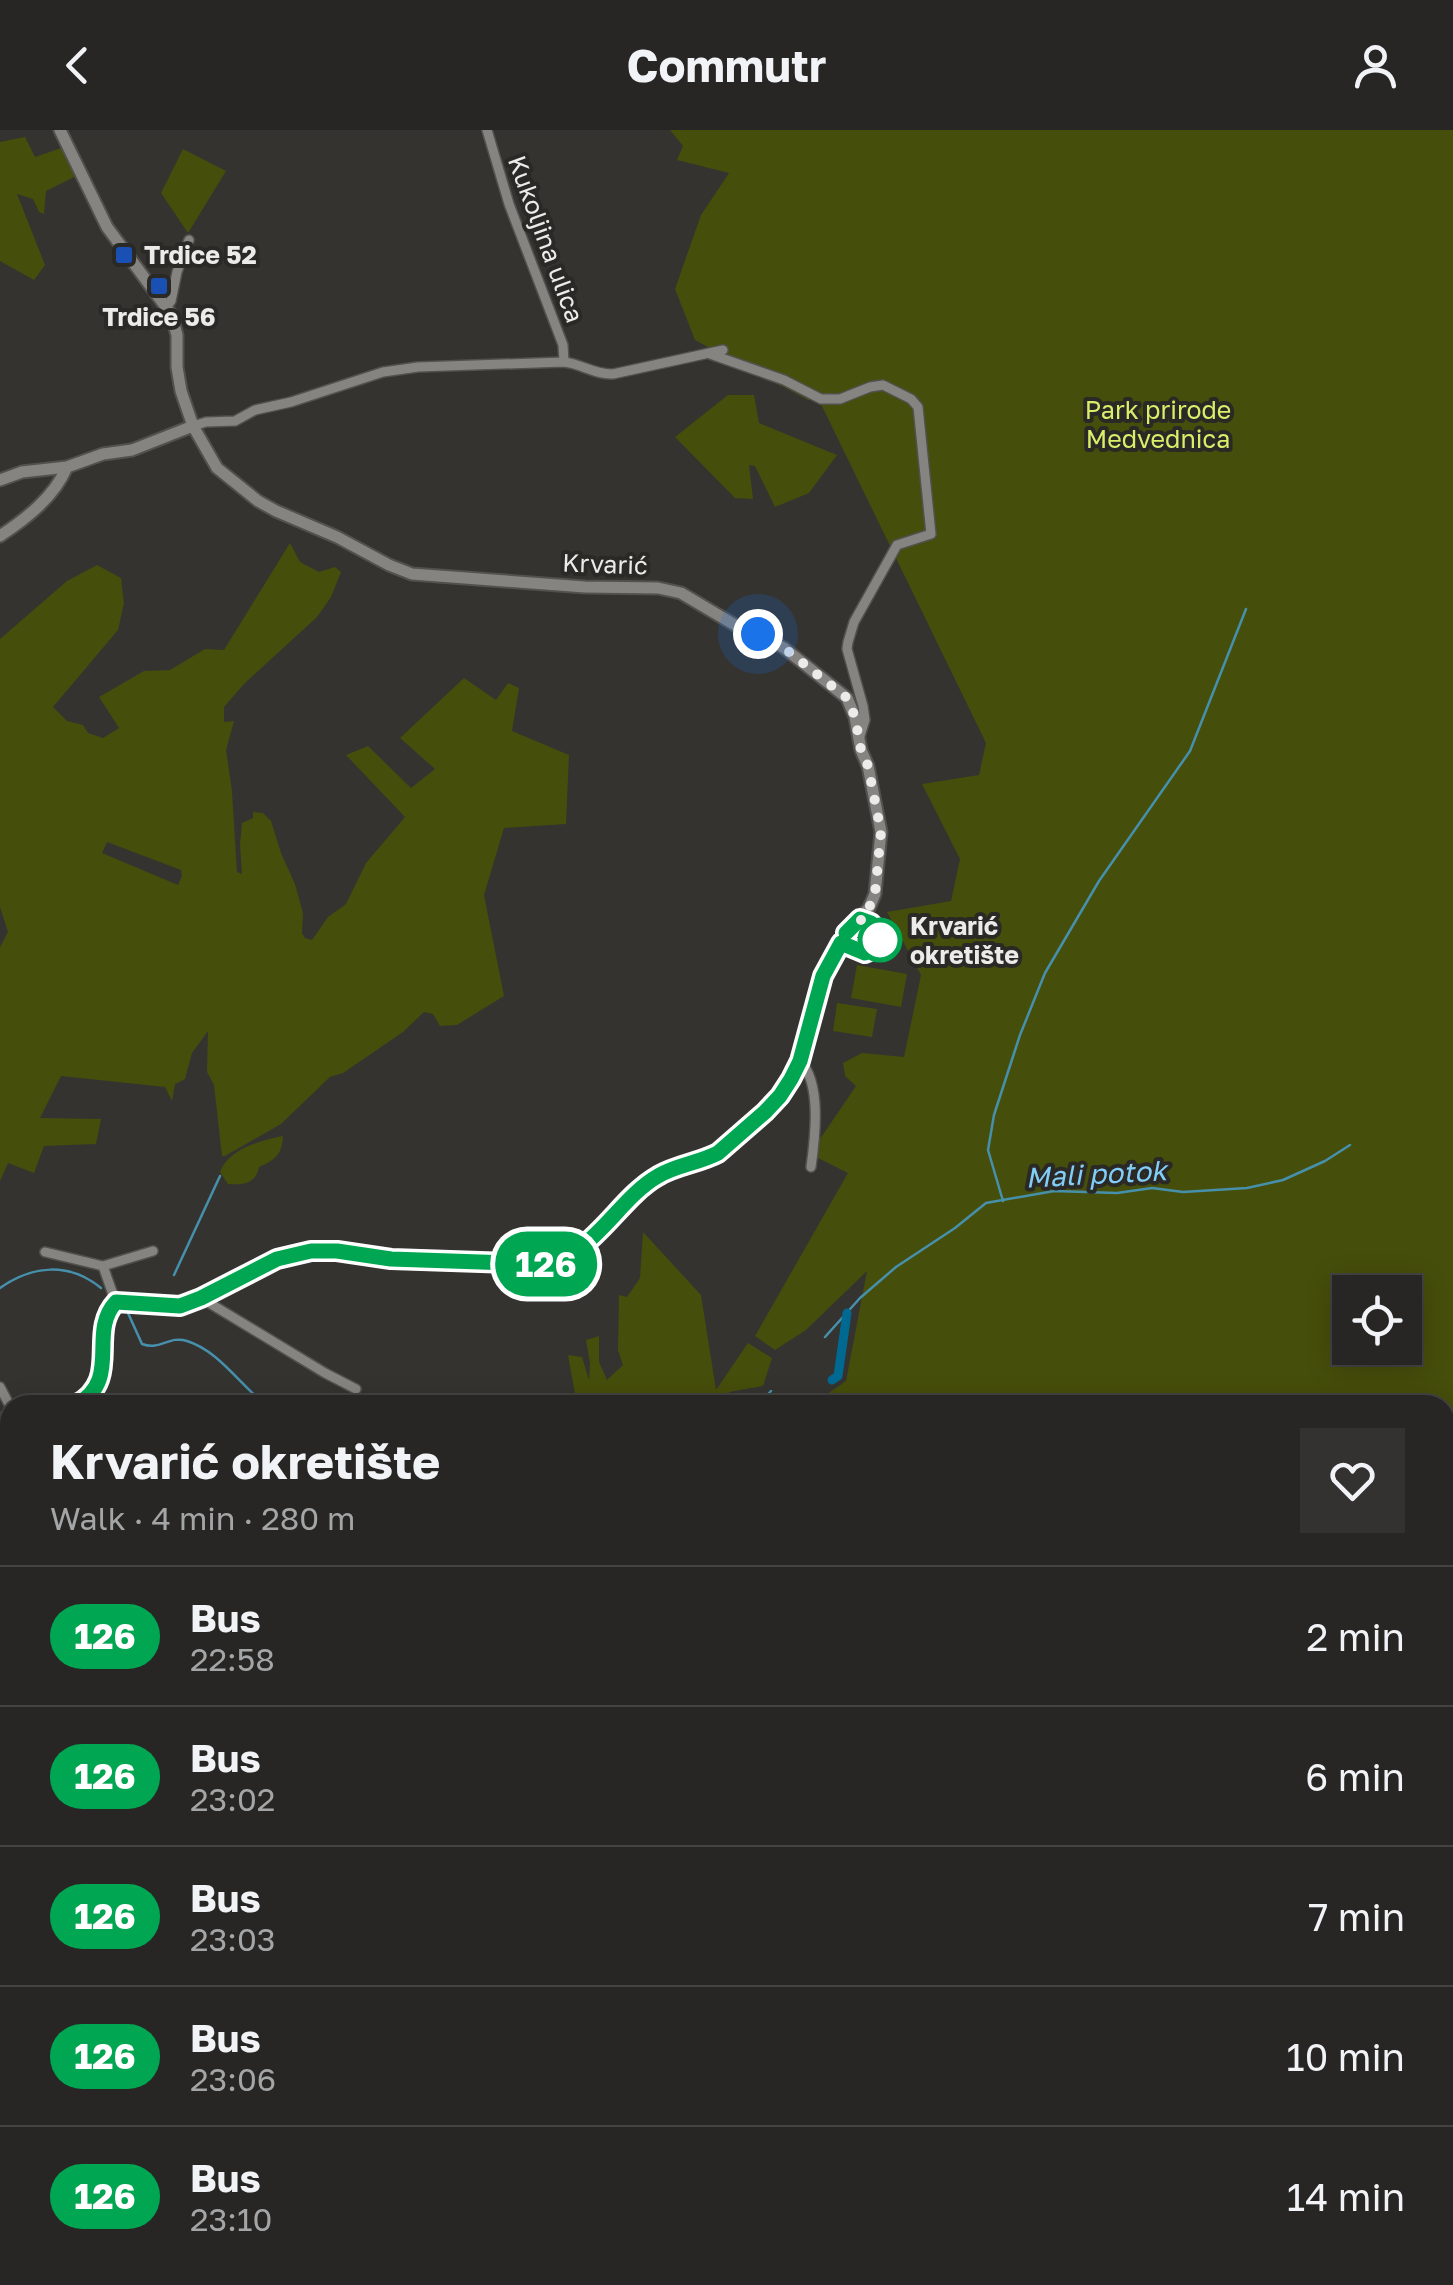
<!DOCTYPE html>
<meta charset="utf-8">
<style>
:root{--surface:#272624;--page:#333231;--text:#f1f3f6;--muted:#a4a5a6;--line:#434341}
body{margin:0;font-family:"Golos Text",sans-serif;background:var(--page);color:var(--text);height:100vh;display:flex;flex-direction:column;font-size:38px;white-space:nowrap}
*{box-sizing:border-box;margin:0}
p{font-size:32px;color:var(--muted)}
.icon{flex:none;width:55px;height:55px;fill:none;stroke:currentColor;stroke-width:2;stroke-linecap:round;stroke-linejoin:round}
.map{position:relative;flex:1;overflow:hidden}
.side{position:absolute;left:0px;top:1265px;width:1455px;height:890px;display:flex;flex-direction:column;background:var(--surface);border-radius:30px 30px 0 0;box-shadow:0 5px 25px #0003,0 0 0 2px var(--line)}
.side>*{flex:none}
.badge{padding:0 20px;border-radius:32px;font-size:35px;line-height:65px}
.fabs{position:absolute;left:1332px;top:1145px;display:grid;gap:20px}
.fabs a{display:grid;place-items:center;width:90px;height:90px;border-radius:0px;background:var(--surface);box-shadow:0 5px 25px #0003,0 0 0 2px var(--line);font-size:50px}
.you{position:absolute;width:50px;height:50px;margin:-25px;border:8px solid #fff;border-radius:50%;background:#1a73e8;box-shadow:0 0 0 15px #1a73e833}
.map>.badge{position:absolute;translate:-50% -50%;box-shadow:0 0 0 5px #fff}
.round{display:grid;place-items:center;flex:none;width:105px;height:105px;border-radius:0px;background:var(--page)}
.headline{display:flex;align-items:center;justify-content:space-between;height:170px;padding:0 50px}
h1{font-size:48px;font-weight:700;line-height:75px}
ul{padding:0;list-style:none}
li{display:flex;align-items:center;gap:30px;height:140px;padding:0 50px;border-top:2px solid var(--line)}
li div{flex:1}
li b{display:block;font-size:38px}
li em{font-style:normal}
li .badge{min-width:110px;font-weight:700;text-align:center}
header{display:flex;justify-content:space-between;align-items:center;height:130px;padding:0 50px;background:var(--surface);font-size:45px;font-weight:700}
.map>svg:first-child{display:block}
</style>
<header><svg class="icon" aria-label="back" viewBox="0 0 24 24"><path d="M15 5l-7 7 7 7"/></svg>Commutr<svg class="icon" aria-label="person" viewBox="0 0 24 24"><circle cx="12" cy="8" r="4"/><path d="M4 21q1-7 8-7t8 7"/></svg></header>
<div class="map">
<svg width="1453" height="2155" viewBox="0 0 1453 2155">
<rect width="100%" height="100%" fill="#343330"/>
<path fill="#464e0b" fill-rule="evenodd" d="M670,0H1453V1662L1445,1658V1275H807L814,1273L846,1251L867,1141L806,1200L775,1220L755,1206L848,1043L816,1027L820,1009L856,956L845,946L843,933L862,923L904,927L921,845L887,782L951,771L960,729L922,654L979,645L986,613L819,270H808L695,210L675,159L701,85L729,43L677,30L683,16ZM1350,1162H1405V1218H1350Z
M25,7L35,27L64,17L76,46L46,61L44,84L39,82L33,69L17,64L45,135L34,150L0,131V12Z
M183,19L226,41L188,103L161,63Z
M728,265H754L759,293L837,325L809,363L775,377L755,336L749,335L753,369L735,368L675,307Z
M290,413L300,432L319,442L335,437L341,442L331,467L317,487L244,554L224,577V592L234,591L226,620L232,661L237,742L242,744L240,714L242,693L253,688V682L263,683L271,691L281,723L295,754L303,783L302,803L305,808L312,810L328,787L346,774L366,733L405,687L346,625L368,616L411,658L435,639L400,608L464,548L496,570L508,553L519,558L512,601L569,625L566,694L504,698L484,765L504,866L457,895L440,896L433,884L424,882L403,902L343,943L330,947L281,994L225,1026H222L214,955L207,942L208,901L192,923L185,949L175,954L172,971L165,957L61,946L40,988L101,989L96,1014L44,1016L34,1043L8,1033L0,1051V817L8,802L0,777V509L67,451L97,435L121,448L124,473L118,500L53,577L67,591L83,595L88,603L103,608L119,598L99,567L144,541L170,540L205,519L224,520ZM107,712L181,740L182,746L178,755L102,723Z
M857,835L907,844L901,877L851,868Z
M837,873L877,879L872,907L833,901Z
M283,1006C282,1025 275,1030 259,1037C256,1054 243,1055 228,1054L220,1042C228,1019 262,1010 283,1006Z
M643,1102L701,1165L716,1260L748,1213L772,1228L763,1256L729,1262L733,1275H577L568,1225L582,1227L589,1250L590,1233L586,1210L599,1206V1232L607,1250L623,1235L618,1220L619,1165L627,1167L640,1148Z"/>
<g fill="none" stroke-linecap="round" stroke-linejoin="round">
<path stroke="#4790ac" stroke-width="2.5" d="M1003,1071L988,1020L994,985L1020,905L1045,843L1099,751L1190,621L1246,479
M174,1145L220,1046
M0,1158C33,1135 69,1132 101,1158
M124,1181L128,1183L142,1214C161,1221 169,1205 187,1211C219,1221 240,1255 266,1275
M825,1207L860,1168L896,1137L955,1098L986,1073L1054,1061L1117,1063L1152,1058L1183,1062L1247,1058L1283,1050L1325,1031L1350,1015
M330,1275L370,1266L395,1275
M758,1275L771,1261
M1447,1743L1453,1693"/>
<path stroke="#006992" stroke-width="9" d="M832,1250L838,1246L847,1183
M789,1275L797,1270
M1445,1639L1453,1635"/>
<g stroke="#52514e" stroke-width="12">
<path id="minor" d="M487,0L509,74L563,215L564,232
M167,176L171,171L177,142L189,110
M710,224L784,250L821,269H840L870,257L883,255L911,269L918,277L931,404L897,415L854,492L848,512L847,519L863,576L865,590L860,606
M193,296L206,292L235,291L255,280L291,272L383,242L418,237L564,232C582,234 595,245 613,244L723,220
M800,931C822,953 815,1008 811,1037
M45,1122L103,1136L153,1121
M103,1136L116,1173
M201,1168L325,1243L356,1259
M0,1257L10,1276
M87,1269L106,1275
M1445,2094L1453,2092
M1,2141L10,2112
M1444,2145L1451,2155
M35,2155L39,2145
M248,2155L253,2145
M424,2155L432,2145
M1064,2155L1065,2145
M1181,2155L1194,2145"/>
</g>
<g stroke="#52514e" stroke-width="15">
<path id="tertiary" d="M60,0L107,97L171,184L177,205V237L181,261L193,296L217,338L258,371L276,381L337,407L389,435L412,444L585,457L658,458L681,463L735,495L758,504L784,518L847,568L855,587L861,620L868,636L881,702L875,764L869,778L846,803L826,837L800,931L781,966L718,1023L706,1030L659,1046L585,1114L566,1127L553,1133L539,1134L391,1129L337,1121H311L277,1129L201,1168L180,1176L116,1173C87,1203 123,1249 77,1275
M0,350L22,342L67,337L103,324L132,320L193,296
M0,406C27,388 54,367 67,337
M0,1289L10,1288
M0,1976L10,1986
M0,2023L10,2014
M320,2145L347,2155
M886,2145L898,2155
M446,2155L478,2153L505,2155"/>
</g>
<use href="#minor" stroke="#868480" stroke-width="9"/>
<use href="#tertiary" stroke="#868480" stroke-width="11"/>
</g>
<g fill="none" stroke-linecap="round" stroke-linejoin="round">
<g stroke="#fff" stroke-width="22">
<path id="line" d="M76,1275C123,1249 87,1203 116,1172L180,1176L201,1168L277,1129L311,1121H337L391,1129L539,1134C592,1130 616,1070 658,1046C676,1035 699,1033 718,1023L765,982L780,966L791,949L800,931L823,846L841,813L865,823L876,818L880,805L871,793L860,789L846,803"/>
</g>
<use href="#line" stroke="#00a651" stroke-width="15"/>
<path stroke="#ecebe9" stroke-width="10" stroke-dasharray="0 18" d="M758,504L784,518L847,568L855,587L861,620L868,636L881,702L875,764L869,778L860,789L880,810"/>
</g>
<g fill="#1a4fb4" stroke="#2a2926" stroke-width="4">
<rect x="114" y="115" width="20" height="20" rx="5"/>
<rect x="149" y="146" width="20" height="20" rx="5"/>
</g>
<circle fill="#fff" stroke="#00a651" stroke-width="5" cx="880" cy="810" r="20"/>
<g text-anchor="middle" stroke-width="8" stroke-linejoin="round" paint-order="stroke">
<g font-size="25" fill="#ecebe9" stroke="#2a2926">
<text transform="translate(546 109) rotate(70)" y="9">Kukoljina ulica</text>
<text transform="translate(605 434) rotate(2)" y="9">Krvarić</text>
</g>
<g font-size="25" font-weight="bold" fill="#ecebe9" stroke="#2a2926" text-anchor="start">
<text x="144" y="134">Trdice 52</text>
<text x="159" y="196" text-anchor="middle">Trdice 56</text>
</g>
<g font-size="25" fill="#daee69" stroke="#2a2926">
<text x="1158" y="289">Park prirode<tspan x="1158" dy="29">Medvednica</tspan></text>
</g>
<g font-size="25" font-weight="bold" fill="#ecebe9" stroke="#2a2926" text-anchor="start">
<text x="910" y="805">Krvarić<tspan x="910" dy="29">okretište</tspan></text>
</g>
<g font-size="28" font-style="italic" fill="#83cef8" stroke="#2a2926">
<text transform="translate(1096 1044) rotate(-3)" y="10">Mali potok</text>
</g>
</g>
</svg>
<div class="fabs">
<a><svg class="icon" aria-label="locate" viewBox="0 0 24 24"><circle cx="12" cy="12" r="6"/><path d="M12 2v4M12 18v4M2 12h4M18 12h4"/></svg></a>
</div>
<div class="you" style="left:758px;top:504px"></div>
<b class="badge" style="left:546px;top:1134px;background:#00a651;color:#fff">126</b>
<section class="side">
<div class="headline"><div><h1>Krvarić okretište</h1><p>Walk · 4 min · 280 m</p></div><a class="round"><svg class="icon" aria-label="heart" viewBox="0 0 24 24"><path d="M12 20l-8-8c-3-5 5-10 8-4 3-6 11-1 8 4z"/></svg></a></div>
<ul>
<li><span class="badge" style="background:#00a651;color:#fff">126</span><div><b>Bus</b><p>22:58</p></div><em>2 min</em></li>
<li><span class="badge" style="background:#00a651;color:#fff">126</span><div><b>Bus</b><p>23:02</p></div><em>6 min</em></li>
<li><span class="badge" style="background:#00a651;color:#fff">126</span><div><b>Bus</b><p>23:03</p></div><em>7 min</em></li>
<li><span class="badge" style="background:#00a651;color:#fff">126</span><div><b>Bus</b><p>23:06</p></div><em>10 min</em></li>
<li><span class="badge" style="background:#00a651;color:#fff">126</span><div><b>Bus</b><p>23:10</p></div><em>14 min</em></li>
</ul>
</section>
</div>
